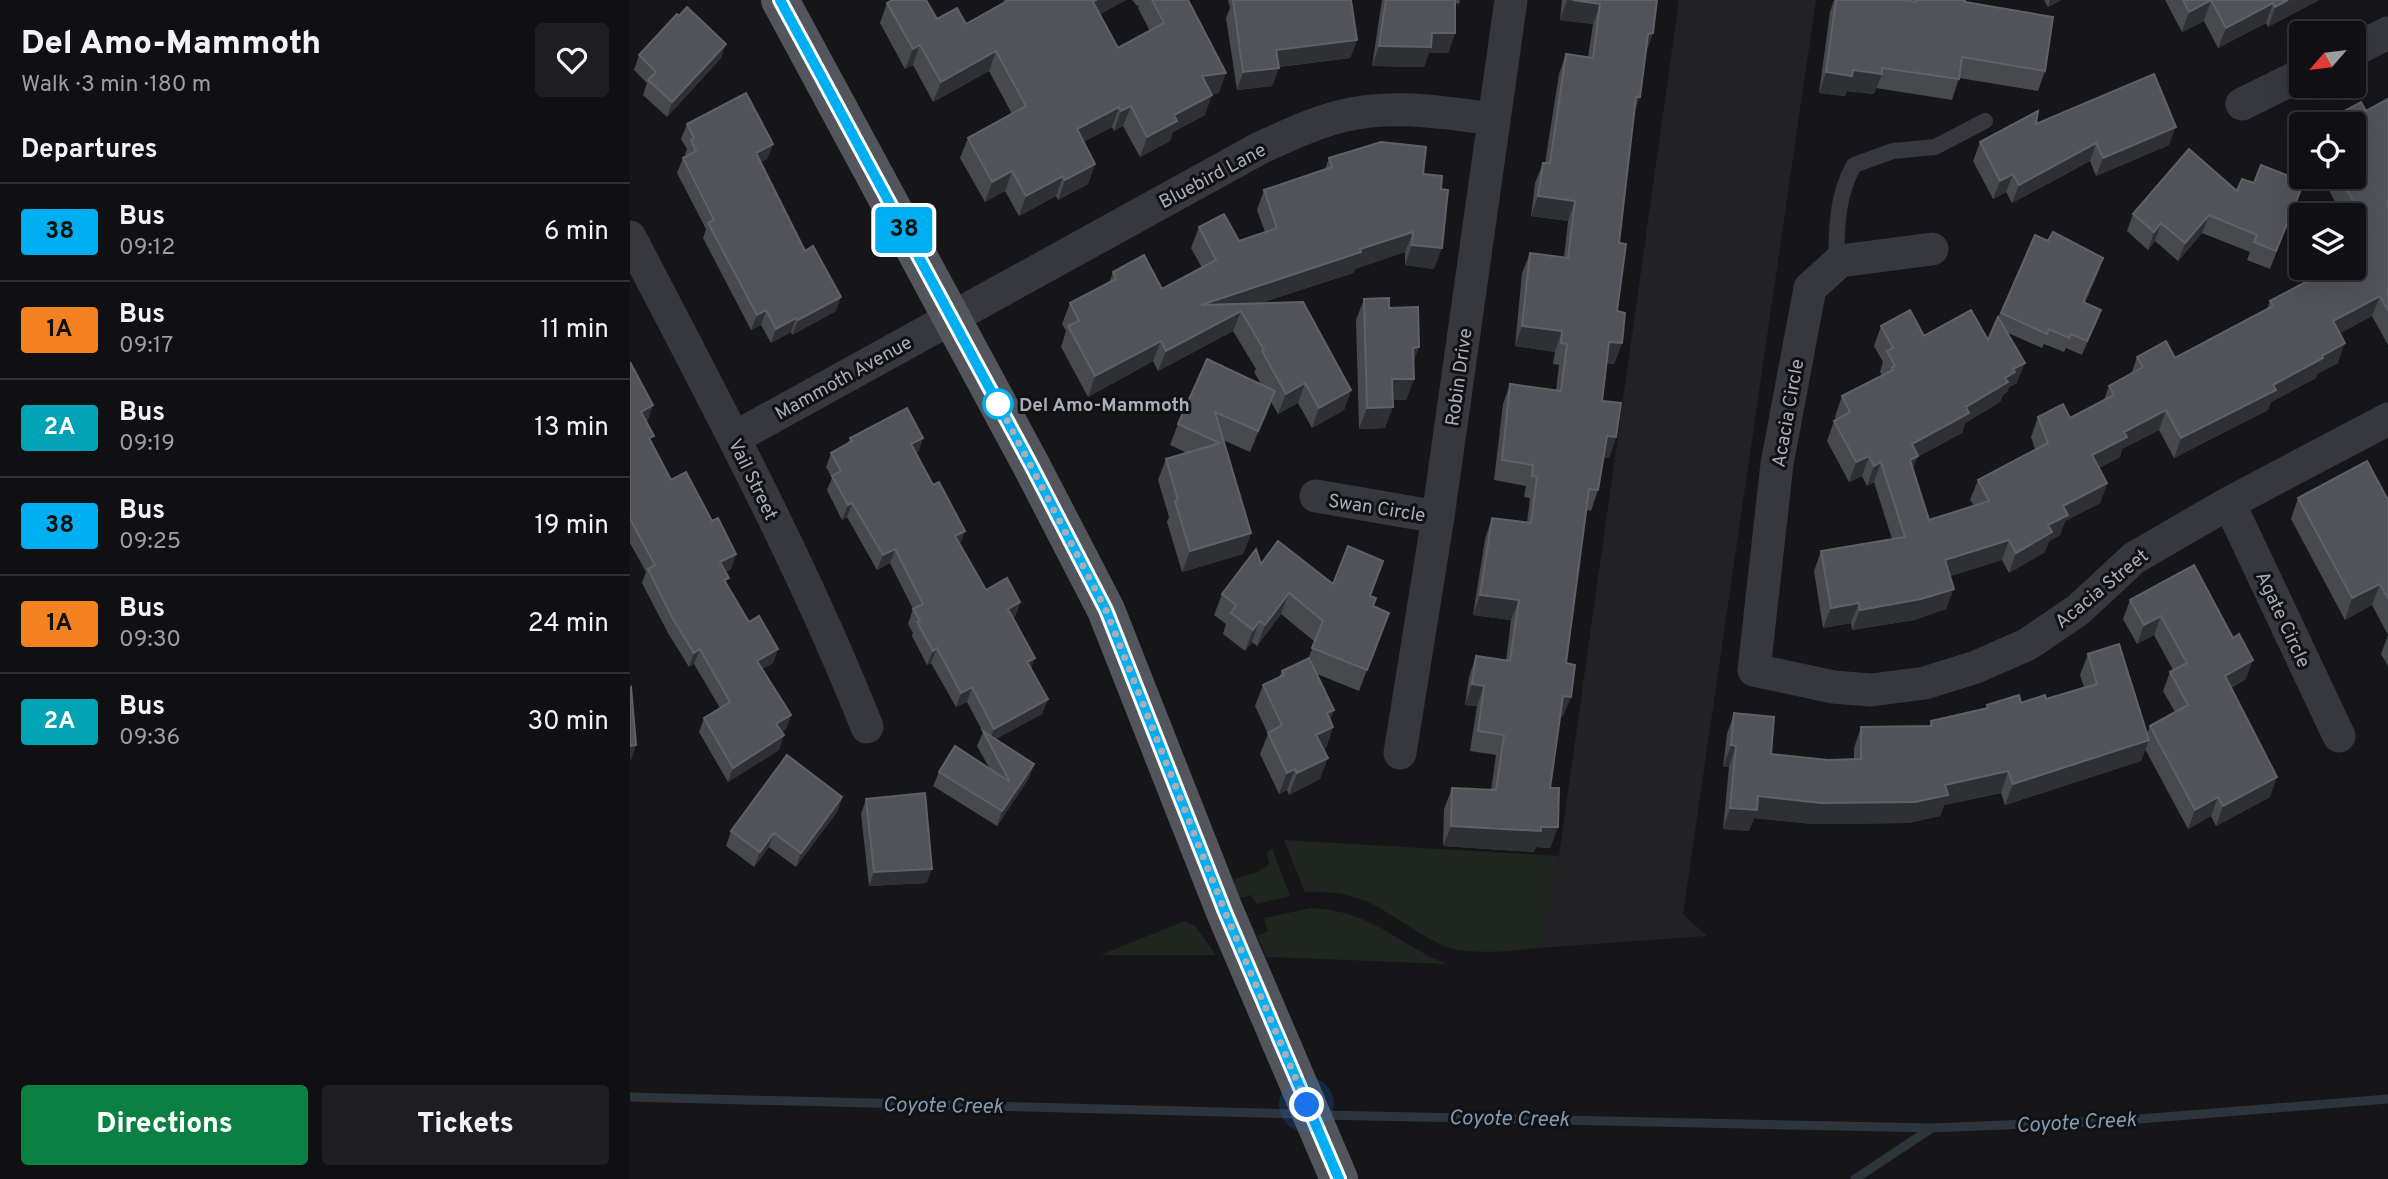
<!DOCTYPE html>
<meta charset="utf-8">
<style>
:root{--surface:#101012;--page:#1e1e20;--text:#f1f3f6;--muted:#9c9d9f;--line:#303032;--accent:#0b8043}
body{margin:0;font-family:Overpass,sans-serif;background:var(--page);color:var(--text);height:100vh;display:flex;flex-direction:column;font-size:26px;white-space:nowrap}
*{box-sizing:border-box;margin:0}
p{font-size:23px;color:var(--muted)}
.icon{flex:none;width:38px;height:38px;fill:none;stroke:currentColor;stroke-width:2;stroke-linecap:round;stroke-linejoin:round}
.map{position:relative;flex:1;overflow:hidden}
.side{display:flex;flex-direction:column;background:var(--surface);width:630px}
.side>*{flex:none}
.badge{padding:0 14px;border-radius:5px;font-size:24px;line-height:46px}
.needle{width:46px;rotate:242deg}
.controls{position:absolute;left:1659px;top:21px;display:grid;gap:14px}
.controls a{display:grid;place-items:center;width:77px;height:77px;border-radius:7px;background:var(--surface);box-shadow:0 7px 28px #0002,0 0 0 2px var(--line);font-size:35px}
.you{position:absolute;width:35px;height:35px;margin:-18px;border:5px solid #fff;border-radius:50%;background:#1a73e8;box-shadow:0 0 0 10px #1a73e833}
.map>.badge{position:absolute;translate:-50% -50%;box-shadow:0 0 0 4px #fff}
h2{padding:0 21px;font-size:26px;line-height:63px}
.round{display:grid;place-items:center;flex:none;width:74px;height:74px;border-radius:7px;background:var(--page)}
.summary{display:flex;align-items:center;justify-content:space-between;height:119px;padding:0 21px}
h1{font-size:33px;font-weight:800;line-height:52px}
.cta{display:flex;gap:14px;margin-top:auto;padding:14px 21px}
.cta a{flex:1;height:80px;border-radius:7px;background:var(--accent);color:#fff;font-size:28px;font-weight:800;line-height:80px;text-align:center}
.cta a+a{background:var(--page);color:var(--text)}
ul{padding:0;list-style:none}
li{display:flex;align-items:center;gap:21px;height:98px;padding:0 21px;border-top:2px solid var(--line)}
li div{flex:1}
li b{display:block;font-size:26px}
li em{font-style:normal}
li .badge{min-width:77px;font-weight:700;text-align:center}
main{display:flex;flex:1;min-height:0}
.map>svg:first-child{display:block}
</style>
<main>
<section class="side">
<div class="summary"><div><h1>Del Amo-Mammoth</h1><p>Walk · 3 min · 180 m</p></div><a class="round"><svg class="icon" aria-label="heart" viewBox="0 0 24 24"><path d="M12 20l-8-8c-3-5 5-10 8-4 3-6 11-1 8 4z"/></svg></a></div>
<h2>Departures</h2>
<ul>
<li><span class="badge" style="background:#00aff2;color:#111">38</span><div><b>Bus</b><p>09:12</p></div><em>6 min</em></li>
<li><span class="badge" style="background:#f58220;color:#111">1A</span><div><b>Bus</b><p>09:17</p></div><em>11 min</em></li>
<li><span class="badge" style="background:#00a3b4;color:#fff">2A</span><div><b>Bus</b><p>09:19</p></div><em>13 min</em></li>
<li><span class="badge" style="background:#00aff2;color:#111">38</span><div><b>Bus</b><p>09:25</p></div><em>19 min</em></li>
<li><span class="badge" style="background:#f58220;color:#111">1A</span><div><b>Bus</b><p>09:30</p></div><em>24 min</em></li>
<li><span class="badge" style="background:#00a3b4;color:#fff">2A</span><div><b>Bus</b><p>09:36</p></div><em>30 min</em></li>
</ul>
<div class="cta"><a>Directions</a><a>Tickets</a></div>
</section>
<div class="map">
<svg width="1758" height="1179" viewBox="0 0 1758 1179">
<rect width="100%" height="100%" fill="#161618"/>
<path fill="#222225" d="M1049,0H1186L1053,914L1077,936L908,948L929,856Z"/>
<path fill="#1e261f" d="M654,840L929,856L911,947C889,952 833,955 814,946C759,920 744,889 675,892Z
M642,848L660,896L627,904L621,895L610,898L602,881C615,873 629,875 639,864L637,853Z
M682,908C745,912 764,942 816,964L637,957L627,936L638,931L634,918Z
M555,921L565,926L586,955H470Z"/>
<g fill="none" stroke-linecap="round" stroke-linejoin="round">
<path stroke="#2c353c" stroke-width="9" d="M0,1097L670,1114
M691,1115L1302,1128L1497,1120L1758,1099
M1225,1179L1302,1128"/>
<path stroke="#37383d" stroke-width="16" d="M1206,265C1207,229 1206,197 1224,165L1263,151L1305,147L1355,121"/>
<path stroke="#37383d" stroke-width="33" d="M1724,50L1758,33
M1612,104L1671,75
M0,237C83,398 170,558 237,727
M1302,249L1210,261L1180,288L1147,464L1124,670L1203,687L1241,690L1295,683L1346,667L1398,644L1448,610L1504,558L1599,503L1758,419
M104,438L630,148C657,136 683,123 712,116C762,103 814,113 864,119
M686,496L808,517
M1599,503L1709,736
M770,753L808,517L881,0"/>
<path stroke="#53555c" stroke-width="38" d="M150,0L401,465L476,610L595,912L709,1179"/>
</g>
<path fill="#47494d" d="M373,0H496L470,14L488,48L520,31L508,8L509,5L507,6L502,0H558L589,93L581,94L575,115L543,132L540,141L510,157L493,126L484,131L482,127L453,142L465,164L458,184L428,200L426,196L389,216L375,191L355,202L330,158L338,138L382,114L359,71L303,102L283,65L275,69L250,23L257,3L307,19L336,24L375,2Z
M598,0H721L727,40L720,58L649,67L642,86L607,90L596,18L600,8Z
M752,0H830L829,4L825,3V33L818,53H799L794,67L742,66Z
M932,0H1027L1023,33L1016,53L1010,97L1004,112L989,243L987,311L992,343L984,364L976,363L972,401L986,437L979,458L974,457L968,490L961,511L956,510L936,663L933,717H930L920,788L928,827L920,848L906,847L904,852L813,846L814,809L822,788L861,790L866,755L840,751L847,706L835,705L839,677L846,656L876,661L881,620L843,615L855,539L862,518L897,523L900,498L894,497L896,486L864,480L873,404L880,384L926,390L929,365L923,364L925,352L885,346L892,273L900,253L934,257L938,221L901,216L905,183L913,163H915L929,74L936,54L958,57L963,24L930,20Z
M1204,0H1274L1281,1L1282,0H1335V2L1415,71L1408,91L1329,78L1322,100L1246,88L1244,94L1217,91L1215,96L1189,93L1200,12Z
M1414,0H1431L1418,7Z
M1535,0H1689L1638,27L1636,23L1588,48L1574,21L1552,32Z
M9,55L91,58L37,117L13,95L17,83L4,70Z
M1758,99V345L1742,316L1710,333L1708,363L1687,374L1686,378L1641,402L1638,410L1544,458L1529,430L1492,449L1490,457L1469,468L1477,483L1470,503L1435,521L1430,535L1419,541L1415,552L1379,573L1372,560L1320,576L1316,609L1284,620L1222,630L1221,623L1193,628L1184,571L1191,551L1262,539L1244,482L1237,486L1232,476L1219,482L1197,441L1204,421L1206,419L1205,417L1212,396L1252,375L1250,372L1253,362L1244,346L1251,326L1294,336L1358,340L1405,235L1468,273L1455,303L1466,324L1452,355L1436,348L1434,352L1414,344L1412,348L1378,333L1387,383L1379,387L1377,392L1373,395L1370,402L1335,423L1332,433L1287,457L1283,469L1299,520L1344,506L1340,500L1348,480L1405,449L1401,437L1408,417L1440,418L1474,400L1479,386L1501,374L1507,357L1545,358L1637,309L1640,301L1724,268V215H1712L1692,177H1724V124H1703L1707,115L1736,111Z
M57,124L143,144L137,159L130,162L206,311L162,335L161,332L141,343L131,325L121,330L73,238L76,229L47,173L53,158L56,156L55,154L57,149L51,139Z
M1406,124L1539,145L1466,176L1460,161L1382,203L1376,192L1363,199L1343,161L1350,142Z
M699,158L793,174L804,269L775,265V252L725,269L723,273L631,303L721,390L714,410L682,428L668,403L648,414L641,402L620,452L593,440L621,533L613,554L552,572L537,522L539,517L528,480L536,459L557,453L540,445L548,424L631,384L624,372L626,369L603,331L528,371L523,361L458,397L431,347L436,331L432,324L440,303L479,283L483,272L532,289L572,268L561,248L569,227L609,241L635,232L627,210L634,190L695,169Z
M1607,191L1667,200L1640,269L1617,260L1620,252L1572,233L1548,261L1525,241L1518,250L1497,231L1503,214Z
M734,299L759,308L783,362L784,379L776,400H763L755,428L729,429L726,320Z
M0,362L18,420L16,421L21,442L41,480L82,521L106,554L101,569L95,572L97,584L119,622L148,649L143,663L132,669L161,715L156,729L152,732L149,750L98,782L69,732L74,718L90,708L64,664L59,667L38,633L12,583L16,572L0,543Z
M220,438H293L288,452L286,453L303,485L335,531L330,544L356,590L390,602L385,617L383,618L401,669L418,699L412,714L365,739L404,764L399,778L367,826L303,786L309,772L360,769L347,746L353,732L337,702L326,707L301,663L297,665L282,636L283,633L278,624L283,609L260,563L247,570L217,517L212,520L197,490L202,478L196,467L201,453L218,443Z
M1668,498L1758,500V635L1742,605L1715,620L1661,519Z
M631,564L703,584L740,596L743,606L759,613L729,691L687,674L704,710L700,720L703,727L696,748L693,749L690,779L659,795L657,790L649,794L630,754L638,734L625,706L633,685L649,677L652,671L678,659L685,642L651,614L627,646L622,642L615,651L593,634L596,624L584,615L592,594Z
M1564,565L1616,679L1601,688L1640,797L1586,826L1581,816L1558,829L1515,749L1511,761L1375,805L1371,793L1314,805L1310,816L1278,823L1183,824L1124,818L1119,831L1093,829L1099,767H1093L1097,734L1104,713L1141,754L1198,760L1224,759V748L1231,727L1299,726L1301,721L1356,709L1357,705L1391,703L1416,699L1454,687L1450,675L1458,654L1517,734L1520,726L1545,712L1533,691L1540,672L1543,670L1524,635L1507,644L1493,619L1500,600Z
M1758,635V666L1751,654Z
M212,797L207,812L166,867L139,847L124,867L96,846L101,831Z
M236,799L297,883L239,886L231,814Z"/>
<path fill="#2f3033" d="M466,0H496L456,22L463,2Z
M937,0L970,4L963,24L930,20Z
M1420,0H1431L1418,7Z
M1581,0L1574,21L1552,32L1559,12Z
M1658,0H1689L1638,27L1645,7Z
M1643,3L1636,23L1588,48L1596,28Z
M802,33H825L818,53H799L794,67L742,66L749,46Z
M1023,33L1015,54L1018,34Z
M727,40L720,58L639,68L646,50Z
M96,44L91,58L37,117L42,102Z
M290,45L283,65L275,69L283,49Z
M366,51L359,71L303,102L311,82Z
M649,68L642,86L607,90L613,72Z
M1223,70L1252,74L1244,94L1217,91L1215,96L1189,93L1196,72Z
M596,73L589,93L565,96L572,76Z
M582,95L575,115L543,132L540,141L510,157L517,137L544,115Z
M1006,97H1010L1002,118Z
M501,106L493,126L484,131L491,111Z
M489,107L482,127L439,149L447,129Z
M1546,127L1539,145L1466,176L1473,158Z
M1466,143L1460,161L1382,203L1389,185Z
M143,144L137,159L120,168L126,153Z
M465,164L458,184L428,200L435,180Z
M382,171L375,191L355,202L362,182Z
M1383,174L1376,192L1363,199L1370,181Z
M433,176L426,196L389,216L396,196Z
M908,196L945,201L938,221L901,216Z
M1579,215L1572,233L1548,261L1555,243Z
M1531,223L1525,241L1518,250L1524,232Z
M783,232L775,252L725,269L723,273L563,325L571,305Z
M782,245L812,248L804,269L775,265Z
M1473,258L1468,273L1448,317L1453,302Z
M1750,296L1742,316L1696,341L1703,321Z
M211,297L206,311L162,335L168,320Z
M136,310L131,325L121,330L127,315Z
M1471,310L1466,324L1452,355L1457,341Z
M611,311L603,331L528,371L536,351Z
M166,318L161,332L141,343L146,329Z
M892,326L932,331L925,352L885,346Z
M531,341L523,361L458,397L465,376Z
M979,342L992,343L984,364L971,362Z
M1715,343L1708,363L1687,374L1686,378L1641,402L1638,410L1544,458L1551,438L1692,356Z
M789,347L781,369L783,348Z
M1395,363L1387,383L1379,387L1377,392L1373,395L1370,402L1335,423L1332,433L1287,457L1281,476L1273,480L1282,444L1375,378L1383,369Z
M762,379H784L776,400H754Z
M675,383L668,403L648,414L656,394Z
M721,390L714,410L682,428L689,408Z
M645,391L638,412L620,452L628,431Z
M23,405L18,420L6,427L11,412Z
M763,407L755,428L729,429L737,408Z
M1536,410L1529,430L1492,449L1490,457L1455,475L1462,455L1494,432Z
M977,436L986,437L979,458L970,456Z
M293,438L288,452L275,459L281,444Z
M1239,456L1232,476L1219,482L1226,462Z
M1251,462L1244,482L1237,486L1244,466Z
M1477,483L1470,503L1435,521L1430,535L1419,541L1415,552L1379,573L1386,553L1418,525L1433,506Z
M222,503L217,517L212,520L218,505Z
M335,531L329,545L325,536Z
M621,533L613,554L552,572L560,551Z
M1379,540L1372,560L1307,580L1315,560Z
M265,549L260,563L247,570L253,555Z
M106,554L101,569L85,577L90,562Z
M1750,584L1742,605L1715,620L1722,598Z
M1324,589L1316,609L1284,620L1222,630L1230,610Z
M659,593L651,614L627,646L635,625Z
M850,595L889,600L881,620L843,615Z
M390,602L385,617L373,623L378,609Z
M1229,603L1221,623L1193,628L1201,608Z
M1531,616L1524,635L1507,644L1514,625Z
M629,621L622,642L615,651L623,630Z
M307,648L301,663L297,665L303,651Z
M70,649L64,664L59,667L64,653Z
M148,649L143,663L122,675L127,661Z
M405,658L400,672L397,662Z
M1623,660L1616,679L1588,695L1595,676Z
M842,684L854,686L847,706L835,705Z
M342,687L337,702L326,707L331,693Z
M933,696L941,697L933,717H926Z
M418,699L412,714L359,743L364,729Z
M704,710L696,730L703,727L696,748L679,756L686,735L697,713Z
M161,715L156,729L141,738L146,724Z
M154,735L149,750L98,782L103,768Z
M1519,740L1511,761L1375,805L1383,784Z
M6,745L1,760H0V746Z
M1101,745L1106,746L1099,767H1093Z
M698,758L690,779L659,795L667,773Z
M404,764L399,778L367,826L372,811Z
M665,769L657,790L649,794L657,773Z
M1378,771L1371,793L1314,805L1310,816L1278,823L1183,824L1124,818L1119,831L1093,829L1100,808L1128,796L1315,785Z
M1647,777L1640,797L1586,826L1593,806Z
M212,797L207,812L166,867L171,853Z
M1588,797L1581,816L1558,829L1565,810Z
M821,826L911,827H928L920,848L906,847L904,852L813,846Z
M144,833L139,847L124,867L130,852Z
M302,869L297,883L239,886L244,872Z"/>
<path fill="#525359" stroke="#5f6168" stroke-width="2" d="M262,0H296L307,19L327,8L336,24L379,0H466L463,2L488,48L534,23L522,0H558L596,73L572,76L582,95L544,115L547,121L517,137L501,106L491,111L489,107L447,129L465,164L435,180L433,176L396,196L382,171L362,182L338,138L396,106L366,51L311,82L290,45L283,49L257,3Z
M603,0H721L727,40L646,50L649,68L613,72Z
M756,0H825V33H802L801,47L749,46Z
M943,0H1027L1023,33L1018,34L1010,97H1006L989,243L996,244L987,311L995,313L992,343L979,342L972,401L991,403L986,437L977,436L968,490L959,489L936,663L945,665L941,697L933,696L920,788H929L928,827H911V831L821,826L822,788L866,790L874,735L848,731L854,686L842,684L846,656L880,661L889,600L850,595L862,518L901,523L907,477L902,476L903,465L872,460L880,384L931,391L937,344L931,343L932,331L892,326L900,253L938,258L945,201L908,196L913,163H920L936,54L963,58L970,4Z
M1206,0H1274L1286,2V0H1335V2L1423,17L1415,71L1332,57L1329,79L1252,68V74L1223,70L1222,76L1196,72Z
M1553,0H1658L1645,7L1643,3L1596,28L1581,0L1559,12Z
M57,7L96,44L42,102L18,80L26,72L9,55L47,14L49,16Z
M1524,74L1546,127L1473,158L1466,143L1389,185L1383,174L1370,181L1350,142L1408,111L1406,124Z
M116,93L143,144L126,153L175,251L183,246L211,297L168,320L166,318L146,329L136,310L127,315L78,223L84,220L53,158L66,151L61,140L64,138L57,124Z
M1758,99V311L1750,296L1703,321L1715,343L1692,356L1693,358L1643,385L1646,390L1551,438L1536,410L1494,432L1497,437L1462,455L1477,483L1433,506L1438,515L1418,525L1422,532L1386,553L1379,540L1315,560L1324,589L1291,599L1230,610L1229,603L1201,608L1191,551L1275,537L1251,462L1244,466L1239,456L1226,462L1204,421L1220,412L1212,396L1263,370L1262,367L1265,366L1257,351L1263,348L1251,326L1280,310L1294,336L1341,310L1358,340L1368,317L1395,363L1383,369L1385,372L1375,378L1378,382L1336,407L1339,413L1282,444L1288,456L1280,460L1299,520L1359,501L1348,480L1418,443L1408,417L1433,404L1440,418L1484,395L1479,386L1513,367L1507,357L1536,341L1545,358L1643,306L1640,301L1702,268H1724V256L1728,254L1724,245V232L1736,225L1710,177H1724V124H1712L1707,115L1731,102L1736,111Z
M751,142L796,147L793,174L812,176L811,189L818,190L812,248L782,245L783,232L730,249L731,252L571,305L673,302L721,390L689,408L675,383L656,394L632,351L634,350L611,311L536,351L531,341L465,376L438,326L449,321L440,303L486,279L483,272L514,255L532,289L586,260L569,227L594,214L609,241L647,228L634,190L702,167L699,158Z
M1559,149L1607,191L1612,179L1624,183L1631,165L1674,182L1646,251L1624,242L1627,235L1579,215L1555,243L1531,223L1524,232L1503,214Z
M1423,232L1473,258L1453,302L1471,310L1457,341L1441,334L1439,338L1419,329L1417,334L1371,313L1405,235L1418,241Z
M759,298V308L788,307L789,347L783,348L784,379H762L763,407L737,408L734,299Z
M577,359L645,391L628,431L585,412L621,533L560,551L545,501L548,500L536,459L590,443L548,424Z
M0,362L23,405L11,412L24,436L19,438L41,480L56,472L82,521L88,518L106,554L90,562L99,578L94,580L119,622L129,616L148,649L127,661L161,715L146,724L154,735L103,768L74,718L100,702L70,649L64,653L43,619L18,569L25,565L0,519Z
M277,408L293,438L281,444L303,485L309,482L335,531L325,536L356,590L377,578L390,602L378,609L405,658L397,662L418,699L364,729L342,687L331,693L307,648L303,651L287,622L290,621L283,609L293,604L265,549L253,555L222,503L218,505L202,476L211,471L201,453L222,441L220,438Z
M1737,461L1758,500V599L1750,584L1722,598L1668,498Z
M648,541L703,584L718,546L753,561L740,596L746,598L743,606L759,613L737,670L682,648L693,621L659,593L635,625L629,621L623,630L601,613L606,605L592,594L626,549L631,564Z
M1564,565L1603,638L1609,634L1623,660L1595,676L1647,777L1593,806L1588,797L1565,810L1520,726L1558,705L1540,672L1557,663L1531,616L1514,625L1500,600Z
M1489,644L1519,740L1383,784L1378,771L1315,785L1318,795L1285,802L1191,803L1128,796L1127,810L1100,808L1106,746L1101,745L1104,713L1144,717L1141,754L1198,760L1231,759V727L1302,726L1301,721L1358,708L1357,705L1389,695L1391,703L1415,695L1416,699L1467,684L1458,654Z
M679,658L704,710L697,713L703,727L686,735L698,758L667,773L665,769L657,773L638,733L652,725L633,685L654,675L652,671Z
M1,687L6,745L0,746V688Z
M353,731L404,764L372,811L309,772L325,746L380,782Z
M157,755L212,797L171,853L144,833L130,852L101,831Z
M295,793L302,869L244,872L236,799Z"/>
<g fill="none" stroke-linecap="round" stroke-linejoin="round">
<g stroke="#fff" stroke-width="16">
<path id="line" d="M150,0L401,465L476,610L595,912L709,1179"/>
</g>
<use href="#line" stroke="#00aff2" stroke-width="10"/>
<path stroke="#a8adb8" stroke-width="7" stroke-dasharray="0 12.6" d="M368,404L367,401L476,610L595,912L677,1105"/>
</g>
<circle fill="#fff" stroke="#00aff2" stroke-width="3.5" cx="368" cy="404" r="14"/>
<g text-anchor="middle" stroke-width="6" stroke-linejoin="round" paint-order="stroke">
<g font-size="19" fill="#a8adb8" stroke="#111113">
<text transform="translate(582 175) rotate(-28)" y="7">Bluebird Lane</text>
<text transform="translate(213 377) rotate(-29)" y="7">Mammoth Avenue</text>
<text transform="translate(828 377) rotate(-82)" y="7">Robin Drive</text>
<text transform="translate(1157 413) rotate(-80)" y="7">Acacia Circle</text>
<text transform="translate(124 479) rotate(64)" y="7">Vail Street</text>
<text transform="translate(747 507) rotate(9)" y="7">Swan Circle</text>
<text transform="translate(1471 588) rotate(-39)" y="7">Acacia Street</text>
<text transform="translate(1654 619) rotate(65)" y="7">Agate Circle</text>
</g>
<g font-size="19" font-weight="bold" fill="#a8adb8" stroke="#111113" text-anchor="start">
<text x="389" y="411">Del Amo-Mammoth</text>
</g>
<g font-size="21" font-style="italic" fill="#7f9bb3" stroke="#111113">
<text transform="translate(313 1105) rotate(1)" y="7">Coyote Creek</text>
<text transform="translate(879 1118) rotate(1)" y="7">Coyote Creek</text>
<text transform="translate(1446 1122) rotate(-3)" y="7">Coyote Creek</text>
</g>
</g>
</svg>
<div class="controls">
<a><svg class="needle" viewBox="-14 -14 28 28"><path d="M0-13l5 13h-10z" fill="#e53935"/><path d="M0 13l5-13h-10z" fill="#9c9d9f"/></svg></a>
<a><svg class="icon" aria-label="locate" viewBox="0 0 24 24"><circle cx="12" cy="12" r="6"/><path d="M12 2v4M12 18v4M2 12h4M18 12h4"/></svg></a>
<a><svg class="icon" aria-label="layers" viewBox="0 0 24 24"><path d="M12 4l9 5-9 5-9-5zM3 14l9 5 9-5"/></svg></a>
</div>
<div class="you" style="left:677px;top:1105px"></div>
<b class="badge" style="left:274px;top:230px;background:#00aff2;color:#111">38</b>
</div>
</main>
